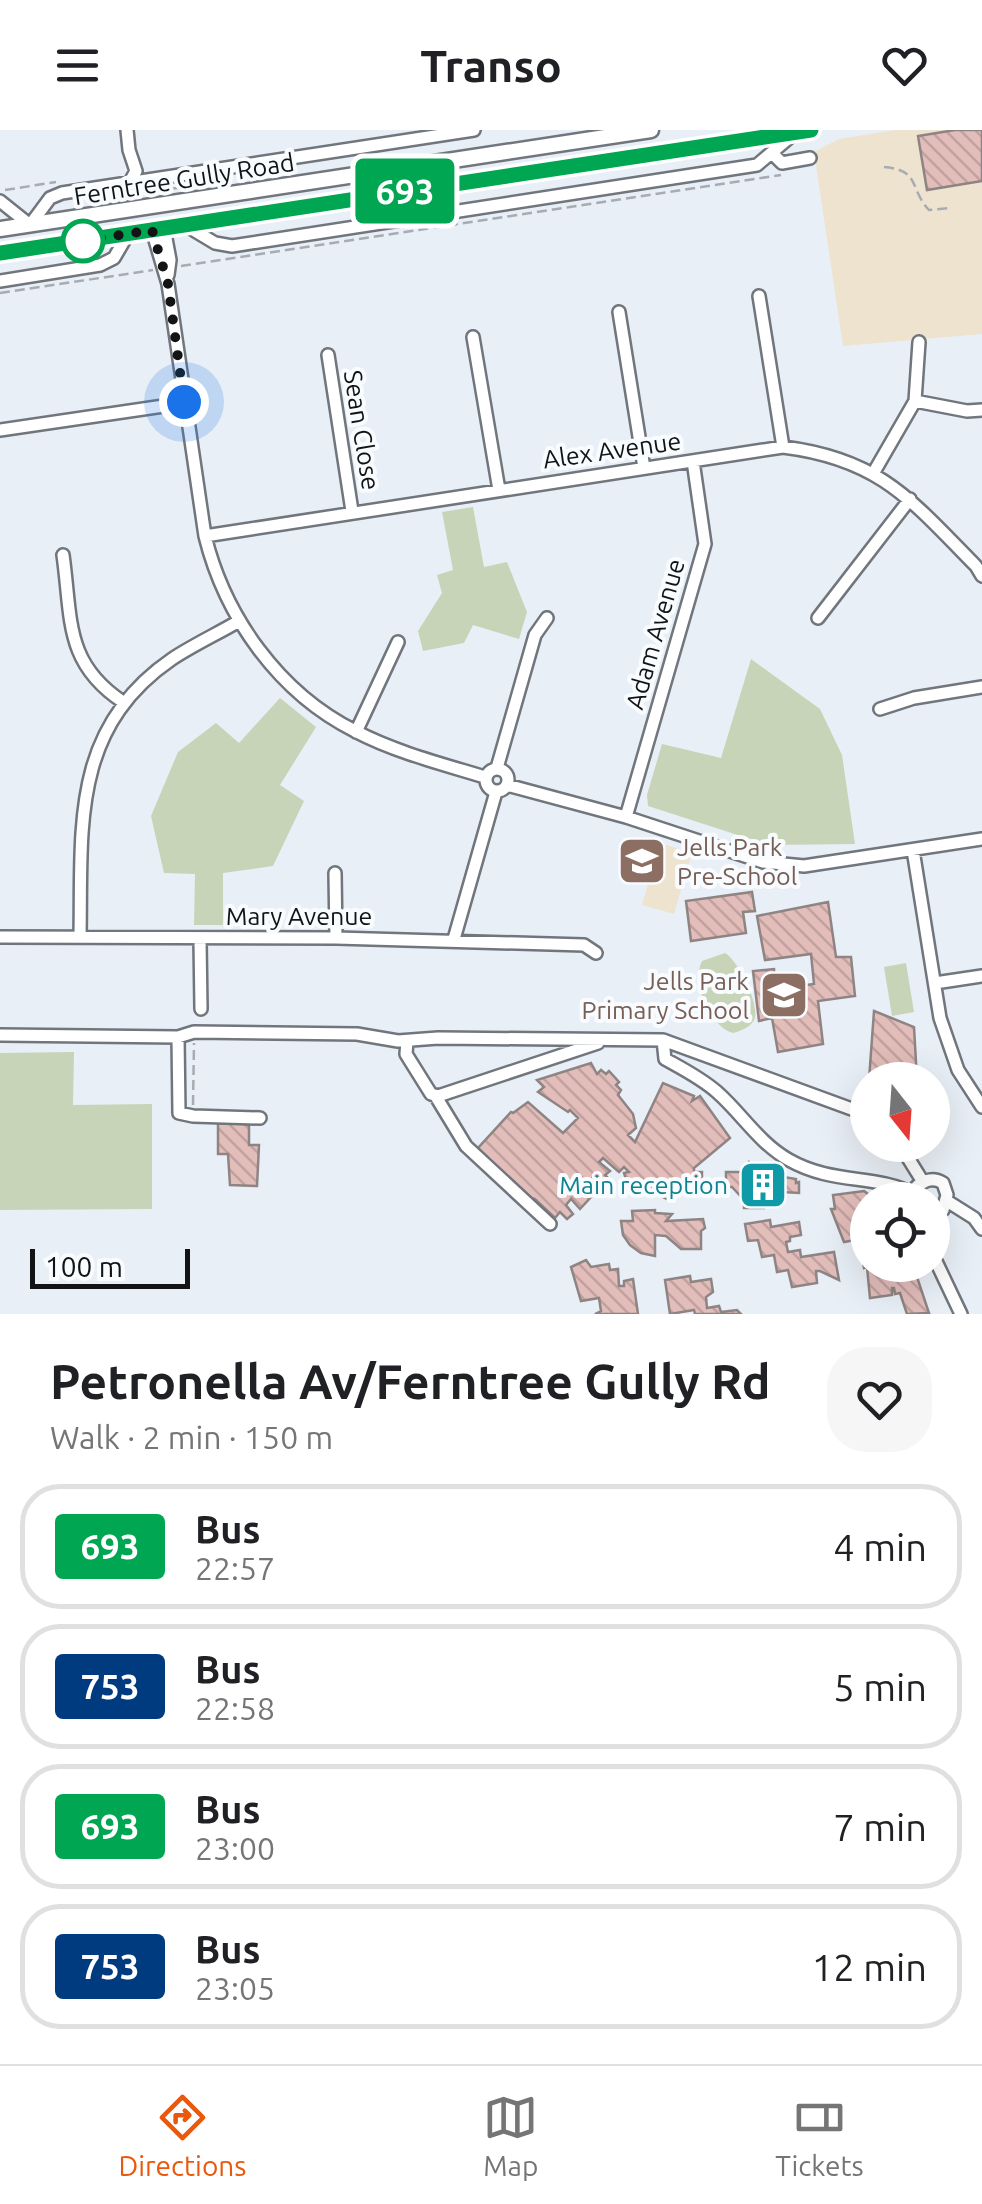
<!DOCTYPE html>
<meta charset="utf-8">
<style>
:root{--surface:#fff;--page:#f6f6f6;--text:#202124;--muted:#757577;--line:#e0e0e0;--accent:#ea580c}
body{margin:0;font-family:Ubuntu,sans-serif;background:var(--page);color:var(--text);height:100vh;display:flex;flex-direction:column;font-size:38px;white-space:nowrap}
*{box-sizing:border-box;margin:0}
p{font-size:32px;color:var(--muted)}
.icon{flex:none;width:55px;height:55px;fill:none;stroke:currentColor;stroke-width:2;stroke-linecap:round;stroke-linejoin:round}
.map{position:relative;height:1184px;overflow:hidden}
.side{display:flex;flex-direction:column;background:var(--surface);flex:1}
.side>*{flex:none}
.badge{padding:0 20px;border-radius:8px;font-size:35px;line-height:65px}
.needle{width:65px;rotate:163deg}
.fabs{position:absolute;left:850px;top:932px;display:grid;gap:20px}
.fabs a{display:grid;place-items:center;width:100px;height:100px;border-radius:50%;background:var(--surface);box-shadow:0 10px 40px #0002;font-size:50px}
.scale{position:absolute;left:30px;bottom:25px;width:160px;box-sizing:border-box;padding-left:10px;border:5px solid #111315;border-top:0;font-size:28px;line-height:35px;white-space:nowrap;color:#111315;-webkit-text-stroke:8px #f9fcff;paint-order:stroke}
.you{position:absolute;width:50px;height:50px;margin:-25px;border:8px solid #fff;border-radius:50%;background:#1a73e8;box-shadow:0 0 0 15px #1a73e833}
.map>.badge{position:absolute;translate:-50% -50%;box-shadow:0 0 0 5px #fff}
.round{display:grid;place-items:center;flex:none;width:105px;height:105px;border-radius:40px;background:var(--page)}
.head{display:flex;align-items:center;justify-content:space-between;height:170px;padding:0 50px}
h1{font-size:48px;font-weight:700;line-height:75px}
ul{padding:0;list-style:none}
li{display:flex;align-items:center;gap:30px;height:125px;margin:0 20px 15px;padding:0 30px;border:5px solid var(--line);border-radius:40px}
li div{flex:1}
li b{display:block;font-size:38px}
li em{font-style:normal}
li .badge{min-width:110px;font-weight:700;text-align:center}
header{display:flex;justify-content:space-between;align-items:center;height:130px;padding:0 50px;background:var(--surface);font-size:45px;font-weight:700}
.dock{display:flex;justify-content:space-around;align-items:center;height:140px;border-top:2px solid var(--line);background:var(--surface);font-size:28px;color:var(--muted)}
.dock a{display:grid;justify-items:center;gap:5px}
.dock .selected{color:var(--accent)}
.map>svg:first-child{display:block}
</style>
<header><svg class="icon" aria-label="menu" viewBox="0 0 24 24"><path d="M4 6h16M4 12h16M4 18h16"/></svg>Transo<svg class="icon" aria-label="heart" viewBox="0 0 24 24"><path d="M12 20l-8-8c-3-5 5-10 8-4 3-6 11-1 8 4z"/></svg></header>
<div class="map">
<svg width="982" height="1184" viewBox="0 0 982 1184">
<defs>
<pattern id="building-back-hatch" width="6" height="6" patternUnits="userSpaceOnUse" patternTransform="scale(2.5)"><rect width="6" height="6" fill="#e2bdba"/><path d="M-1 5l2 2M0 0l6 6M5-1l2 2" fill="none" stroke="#c1a29f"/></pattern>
</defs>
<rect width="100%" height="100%" fill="#e9eff6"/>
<path fill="#eee3ce" d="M895,0H982V204L843,216L814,22L839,9Z
M660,713L692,723L674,784L642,775Z"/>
<path fill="#c7d4b7" d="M473,377L484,437L507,432L527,482L519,509L473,495L464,513L423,521L418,501L442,463L437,445L453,440L442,382Z
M751,529L820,579L842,625L855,714L769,715L648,676L647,665L662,614L721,628Z
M280,568L316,597L280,655L304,671L273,736L223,743V795H194L195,744L164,743L151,686L178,622L216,593L239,613Z
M725,823C738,830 761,876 754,890C750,898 740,901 733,903C710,897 691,852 702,831Z
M906,833L914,882L892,886L884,837Z
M74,922L73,975L152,974V1079L0,1080V923Z"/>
<path fill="url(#building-back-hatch)" stroke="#8e8483" stroke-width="2.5" d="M955,0H982V51L927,60L918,6Z
M752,762L755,781L743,782L746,803L691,811L686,771Z
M828,772L836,827H851L855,866L818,871L823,914L778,922L772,888L759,891L753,841L774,839L775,859L814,854L811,824L765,830L757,786Z
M874,881L914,897L917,950H869Z
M591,933L597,944L601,940L606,944L609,941L619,952L616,955L621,960L618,965L633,984L636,998L628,1005L635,1012L663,953L694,966L692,971L700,966L730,1008L694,1038V1042H702V1054H696V1060L667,1059V1069L646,1059L642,1063L636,1054L629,1059L624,1043L629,1042L624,1037L619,1042L603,1028L599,1032L610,1041L605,1045L607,1047L600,1054L593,1047L584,1057L592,1066L580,1079L571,1069L566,1075L573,1084L567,1089L560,1082L555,1088L535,1069L525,1066L478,1018L511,982L513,983L528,972L563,1003L578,988L570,980L568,982L538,962L544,957L537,950Z
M218,993L249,994V1015H259L257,1056L230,1055L228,1024H218Z
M749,1032L764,1049L772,1045L796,1049V1053L799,1052V1063L782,1062L781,1074H769L765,1067L764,1078H744V1070L732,1057H726V1042H740Z
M864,1061L876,1070H868V1122H865L864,1117L855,1110L844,1112L831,1079H835L833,1065Z
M655,1080V1083L672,1084L666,1091L703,1089L705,1098L701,1101V1119H681L666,1106L655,1105V1126L641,1123L630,1115L623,1105L621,1091H633L632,1081Z
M770,1090L771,1097L799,1092L801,1105L790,1107V1111L786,1112L788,1122L800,1120L801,1127L834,1122L839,1150L820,1141H816L817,1153L792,1157L788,1140L777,1142L774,1125L762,1127L758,1110L748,1111L745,1094Z
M868,1126V1135L914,1138L929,1183L907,1184L900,1163L895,1164L894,1158H892V1165L870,1168L867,1137L864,1138L862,1127Z
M586,1130L591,1137L609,1134L610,1140L618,1139L619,1156H624V1151L633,1149L638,1184H595L601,1181L599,1168L581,1171L571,1137Z
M690,1146L691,1152L711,1149L713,1162L706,1167L707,1178L719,1176L721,1182L737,1180L741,1184H695L694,1180L670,1184L665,1150Z"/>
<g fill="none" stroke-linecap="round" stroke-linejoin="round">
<g stroke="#71767d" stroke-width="16">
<path id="minor" d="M127,0L129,20L136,41L130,52
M773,24L782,33L810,28
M0,71L30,95L50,68L62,63L474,0
M185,95L215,113L232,116L757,35L796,2
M164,98L170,130L168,145
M152,100L168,154L205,406C225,487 279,563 355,601C395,622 442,634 485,647
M0,151L100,135L114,128L128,104
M759,166L783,317
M619,182L644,338
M473,207L499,360
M328,225L352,381
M915,271L967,281L982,280
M0,300L184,273
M874,342L915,271L919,212
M205,406L783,317C880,329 911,370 976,436L982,446
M63,425C72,489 64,533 123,572
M818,488L910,369
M880,579L914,568L982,557
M356,602L398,512
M497,638L535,505L547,488
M486 650a11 11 0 1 1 22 0a11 11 0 1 1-22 0Z
M507,655L626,687L763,732L804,736L982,709
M626,687L705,414L693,331
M913,720L940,888L958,940L982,977
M335,743L336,808
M0,807L336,808L584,815L596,823
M80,807C82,698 70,599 172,529C193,515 217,504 239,491
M454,809L496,662
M200,810L201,879
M935,853L982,846
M0,905L178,907
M663,910L665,929C683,939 701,948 717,962C742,984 759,1013 789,1030C833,1055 876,1044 914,1064
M407,911L406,924L431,964L438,966L598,913
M435,965L466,1016L550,1094
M260,988L193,986L179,983L178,907L194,902L357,904L398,911L438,908L663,910L868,985
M900,1015L923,1052
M915,1070L917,1056C926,1050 933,1047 943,1053L947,1065L943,1080L932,1085
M947,1071L974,1088L982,1099
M932,1123L961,1184"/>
</g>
<g stroke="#71767d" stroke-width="19">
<path id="major" d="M0,99L651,0
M0,123L811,0"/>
</g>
<path stroke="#a8acb2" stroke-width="2.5" stroke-dasharray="10 5" stroke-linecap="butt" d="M884,37C921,40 909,59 929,80L951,78
M5,60L56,52
M155,60L178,58
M181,136L781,45
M0,163L153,140
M193,975L194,913"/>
<use href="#minor" stroke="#fff" stroke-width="11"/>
<use href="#major" stroke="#fff" stroke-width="14"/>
</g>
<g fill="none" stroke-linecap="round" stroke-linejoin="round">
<g stroke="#fff" stroke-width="22">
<path id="line" d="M0,123L811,0"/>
</g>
<use href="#line" stroke="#00a651" stroke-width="15"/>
<path stroke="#111315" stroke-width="10" stroke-dasharray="0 18" d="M83,111L152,100L168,154L184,272"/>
</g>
<defs>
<g id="school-square" transform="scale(2.5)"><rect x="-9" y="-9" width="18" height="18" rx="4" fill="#8d6e63" stroke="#f9fcff"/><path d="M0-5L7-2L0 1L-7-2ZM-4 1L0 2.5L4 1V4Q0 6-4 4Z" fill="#fff"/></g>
<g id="building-square" transform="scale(2.5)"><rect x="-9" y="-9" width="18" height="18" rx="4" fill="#0f9aa8" stroke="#f9fcff"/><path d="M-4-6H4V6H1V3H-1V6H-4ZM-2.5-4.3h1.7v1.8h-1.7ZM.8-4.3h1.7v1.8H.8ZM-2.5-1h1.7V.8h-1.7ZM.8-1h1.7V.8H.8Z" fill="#fff"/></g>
</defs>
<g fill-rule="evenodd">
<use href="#school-square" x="642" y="731"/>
<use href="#school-square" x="784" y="865"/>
<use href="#building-square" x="763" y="1055"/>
</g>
<circle fill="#fff" stroke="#00a651" stroke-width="5" cx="83" cy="111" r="20"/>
<g text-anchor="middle" stroke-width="8" stroke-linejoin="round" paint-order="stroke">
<g font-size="25" fill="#111315" stroke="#f9fcff">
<text transform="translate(184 49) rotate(-9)" y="9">Ferntree Gully Road</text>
<text transform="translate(362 300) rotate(81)" y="9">Sean Close</text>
<text transform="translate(612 320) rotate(-8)" y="9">Alex Avenue</text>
<text transform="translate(655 504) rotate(-74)" y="9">Adam Avenue</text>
<text x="299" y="795">Mary Avenue</text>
</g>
<g font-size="25" fill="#785e54" stroke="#f9fcff" text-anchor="start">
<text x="677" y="726">Jells Park<tspan x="677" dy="29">Pre-School</tspan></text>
<text x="749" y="860" text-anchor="end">Jells Park<tspan x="749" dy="29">Primary School</tspan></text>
</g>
<g font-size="25" fill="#0d838f" stroke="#f9fcff" text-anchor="end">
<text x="728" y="1064">Main reception</text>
</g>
</g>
</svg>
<div class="fabs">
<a><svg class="needle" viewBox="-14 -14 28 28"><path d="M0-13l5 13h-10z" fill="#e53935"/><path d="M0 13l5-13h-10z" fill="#757577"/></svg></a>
<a><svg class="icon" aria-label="locate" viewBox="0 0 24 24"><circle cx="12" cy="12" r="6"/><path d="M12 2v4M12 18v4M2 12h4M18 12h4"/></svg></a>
</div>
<div class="scale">100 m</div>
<div class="you" style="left:184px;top:272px"></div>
<b class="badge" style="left:405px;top:61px;background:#00a651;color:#fff">693</b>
</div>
<section class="side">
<div class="head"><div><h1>Petronella Av/Ferntree Gully Rd</h1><p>Walk · 2 min · 150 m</p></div><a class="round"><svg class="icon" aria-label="heart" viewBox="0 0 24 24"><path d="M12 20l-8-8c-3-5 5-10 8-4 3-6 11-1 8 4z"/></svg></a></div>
<ul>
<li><span class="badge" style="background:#00a651;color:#fff">693</span><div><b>Bus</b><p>22:57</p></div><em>4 min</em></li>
<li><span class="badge" style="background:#003b80;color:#fff">753</span><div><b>Bus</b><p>22:58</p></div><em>5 min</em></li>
<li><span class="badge" style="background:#00a651;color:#fff">693</span><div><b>Bus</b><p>23:00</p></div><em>7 min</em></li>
<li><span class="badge" style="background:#003b80;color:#fff">753</span><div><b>Bus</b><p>23:05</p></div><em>12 min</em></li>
</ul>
</section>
<nav class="dock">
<a class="selected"><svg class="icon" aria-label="directions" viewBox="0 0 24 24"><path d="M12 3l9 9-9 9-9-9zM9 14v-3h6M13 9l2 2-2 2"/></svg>Directions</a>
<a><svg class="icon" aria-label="map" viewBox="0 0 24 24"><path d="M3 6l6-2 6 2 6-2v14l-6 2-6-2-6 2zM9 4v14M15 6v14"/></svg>Map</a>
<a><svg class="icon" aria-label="tickets" viewBox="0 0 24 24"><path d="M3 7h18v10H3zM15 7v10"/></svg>Tickets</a>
</nav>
